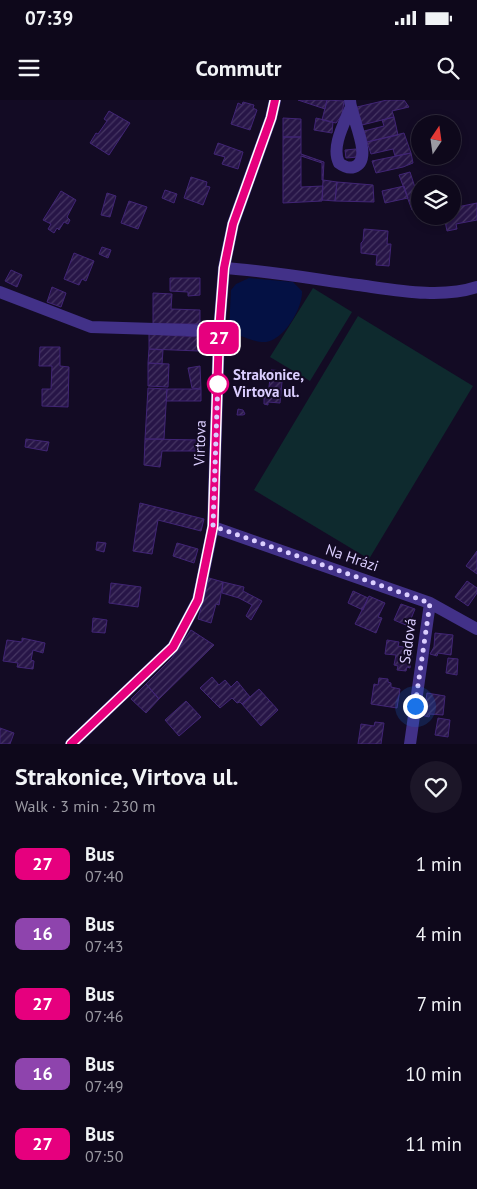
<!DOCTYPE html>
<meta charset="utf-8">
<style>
:root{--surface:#0e081b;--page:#1c1628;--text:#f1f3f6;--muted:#9b9aa3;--line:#2e293a}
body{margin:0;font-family:"PT Sans",sans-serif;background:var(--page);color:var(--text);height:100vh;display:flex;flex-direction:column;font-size:19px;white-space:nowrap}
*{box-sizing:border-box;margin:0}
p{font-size:16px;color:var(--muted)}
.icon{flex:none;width:28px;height:28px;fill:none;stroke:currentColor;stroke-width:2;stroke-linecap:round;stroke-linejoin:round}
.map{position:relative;height:644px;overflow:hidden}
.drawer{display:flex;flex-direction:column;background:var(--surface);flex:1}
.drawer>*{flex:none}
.badge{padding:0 10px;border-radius:8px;font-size:18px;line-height:32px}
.needle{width:32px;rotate:13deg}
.buttons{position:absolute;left:411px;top:15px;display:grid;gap:10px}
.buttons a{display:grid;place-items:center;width:50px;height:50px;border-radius:50%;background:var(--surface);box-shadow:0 2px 8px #0003,0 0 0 1px var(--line);font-size:25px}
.you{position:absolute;width:25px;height:25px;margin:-12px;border:4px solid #fff;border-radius:50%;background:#1a73e8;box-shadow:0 0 0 8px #1a73e833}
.map>.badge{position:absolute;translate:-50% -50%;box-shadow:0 0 0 2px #fff}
.round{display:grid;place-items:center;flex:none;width:52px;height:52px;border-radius:26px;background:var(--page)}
.head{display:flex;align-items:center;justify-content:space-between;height:85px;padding:0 15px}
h1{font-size:24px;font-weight:600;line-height:38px}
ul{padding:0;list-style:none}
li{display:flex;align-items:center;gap:15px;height:70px;padding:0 15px}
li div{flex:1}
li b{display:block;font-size:19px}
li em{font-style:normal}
li .badge{min-width:55px;font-weight:700;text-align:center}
.status{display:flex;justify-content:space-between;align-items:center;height:35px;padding:0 25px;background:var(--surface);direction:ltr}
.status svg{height:14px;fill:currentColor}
header{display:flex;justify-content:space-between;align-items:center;height:65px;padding:0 15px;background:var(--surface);font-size:22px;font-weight:600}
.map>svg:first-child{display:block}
</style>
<div class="status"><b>07:39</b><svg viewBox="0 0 49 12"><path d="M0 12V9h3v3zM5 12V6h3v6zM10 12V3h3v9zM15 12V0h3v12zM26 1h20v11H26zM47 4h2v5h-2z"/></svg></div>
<header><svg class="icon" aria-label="menu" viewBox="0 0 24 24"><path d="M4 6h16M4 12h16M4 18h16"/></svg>Commutr<svg class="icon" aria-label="search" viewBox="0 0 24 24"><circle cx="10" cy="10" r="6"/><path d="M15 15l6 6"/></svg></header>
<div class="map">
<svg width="477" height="644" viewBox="0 0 477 644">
<defs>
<pattern id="building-hatch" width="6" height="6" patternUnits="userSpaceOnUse" patternTransform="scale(1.25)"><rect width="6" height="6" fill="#271547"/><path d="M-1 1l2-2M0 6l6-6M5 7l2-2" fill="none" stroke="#463663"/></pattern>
</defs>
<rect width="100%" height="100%" fill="#130b24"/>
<path fill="#0e2a2e" d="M313,188L352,212L310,281L270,257Z
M358,216L473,286L369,459L254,390Z"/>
<path fill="#041144" d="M249,178L293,182L302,191C303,208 284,240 266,242C256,243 242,236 233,233L229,229L231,190L236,184Z"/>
<path fill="url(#building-hatch)" stroke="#412575" d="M298,0H327L325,9Z
M327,0L344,1L342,15L336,23L322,20Z
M387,0H404L409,7L392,11L394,17L362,25L357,7Z
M243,2L254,5L253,8L257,10L250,30L231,24L238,3L242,5Z
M109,11L130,23L109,55L90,43L96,33L98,34L107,21L104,19Z
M394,17L398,35L367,42L364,31L384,26L382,20Z
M283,18L301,19V37H283Z
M316,18L333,22L332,33L314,30Z
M404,33L411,53L395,56L393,49L371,54L367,42Z
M283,37H301V54L324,62L323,80H322V63L301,56V87L323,86L322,101L283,103Z
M218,43L243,52L238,69L222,64L225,57L214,54Z
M356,49L359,57L346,58L345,50Z
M411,53L413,63L403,67L376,73L372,61Z
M410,72L420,103V109L412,110L399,75Z
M191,77L207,82L206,86L210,87L203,105L184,98Z
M323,80L337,82L335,101L322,100Z
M337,82L373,85L374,102L335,101Z
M404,86L408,98L385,103L382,91Z
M165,90L177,94L174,103L162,98Z
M61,91L76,100L67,117L70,120L68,124L64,122L59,130L57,128L54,133L48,129L51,124L43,120Z
M107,93L116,96L110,117L101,115Z
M129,101L147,107L138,129L121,123Z
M477,103V120L456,124L457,129L447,131L444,116H452V108Z
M364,129L388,131L387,144H391L389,166L376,165L377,155L361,153V143L363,141Z
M102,147L111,150L108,158L99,154Z
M74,153L94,161L86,181L82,179L79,185L64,179Z
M11,170L22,175L17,187L5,181Z
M170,178H200V195L188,196V192L170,191Z
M52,187L66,193L61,207L47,202Z
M153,193L172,194L171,209L200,210V224H153Z
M149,234L200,237L199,251L149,249Z
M40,247H60V266L69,267L68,307L42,306V289H51L52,266H39Z
M149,249L163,250L162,264L148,263Z
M148,263L169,264L168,287L148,286Z
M200,266L201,289L192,288L188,268Z
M271,270L283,271L280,303L268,302V305L264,304V295H268Z
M148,288L167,289L164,339H145Z
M167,289H201V301H166Z
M238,309L243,310L245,314L243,315H237Z
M26,339L49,342L47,351L25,347Z
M145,339L201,340V351H162L160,367L144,365Z
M140,403L204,419L201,431L158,420L152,454L133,451Z
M97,442L106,443L104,452L96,450Z
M177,443L198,449L194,463L173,456Z
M477,451V474L466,466Z
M209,478L223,482L219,505L216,504L211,523L198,519Z
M467,481L477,488V493L468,506L455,497Z
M223,482L244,487L243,491L262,501L251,520L246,516L252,505L239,498L222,493Z
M111,483L141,487L138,507L109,503Z
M353,491L368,498L363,510L348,503Z
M369,496L385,503L378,517L382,518L376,533L355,524Z
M401,504L415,509L408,526L394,520Z
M93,518L107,520L105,533L92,532Z
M191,530L214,545L159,599L146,584L172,558Z
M435,533L453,535L451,555L438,553L437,556L430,554L434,547Z
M22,538L45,543L43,553L33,550L31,560L34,561L33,569L17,567L18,563L3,561L7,540L22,542Z
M387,540L399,542L398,546L413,549L410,568L407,567L406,571L397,570L398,566L394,565L396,555L385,554Z
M448,558L458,559L457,575L446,573Z
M212,577L219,585L225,580L231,587L237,581L250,597L242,604L240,602L237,603L232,598L220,608L200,588Z
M379,578L388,579V582L391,583V587L400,589L397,608L371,604L374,584L378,585Z
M146,584L159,599L146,613L131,599Z
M259,589L278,610L261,626L242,604Z
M427,593L445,596L443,615L430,614L429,617L421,615L425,606Z
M186,601L201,617L179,636L165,620Z
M438,618L450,620L448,637L435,635Z
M375,622L384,623L381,644H358L361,624L374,626Z
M0,628L14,633L10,644H0Z"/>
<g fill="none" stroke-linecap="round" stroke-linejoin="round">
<path stroke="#423188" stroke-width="12" d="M350,0C350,16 375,60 354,67C348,69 343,66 339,63C331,47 344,24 350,9
M224,168C269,171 314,179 358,185C395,190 441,199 477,187
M0,192L91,227L219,231
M213,427L430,503L477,529
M71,644L173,547L198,500L213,427L219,231L224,168L233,124L271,18L275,0
M410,644L430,503"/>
</g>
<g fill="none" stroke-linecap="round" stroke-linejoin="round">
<g stroke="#fff" stroke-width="11">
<path id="line" d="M71,644L173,547L198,500L213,426L219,231L224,168L233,124L271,18L275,0"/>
</g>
<use href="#line" stroke="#e6007e" stroke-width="8"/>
<path stroke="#dbceff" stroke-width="5" stroke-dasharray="0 9" d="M218,284V278L213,426L430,503L415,606"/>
</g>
<circle fill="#fff" stroke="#e6007e" stroke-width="2.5" cx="218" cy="284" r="10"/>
<g text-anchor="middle" stroke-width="4" stroke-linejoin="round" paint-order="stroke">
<g font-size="15" font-weight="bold" fill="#dbceff" stroke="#130b24" text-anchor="start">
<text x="233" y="280">Strakonice,<tspan x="233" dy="17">Virtova ul.</tspan></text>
</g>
<g font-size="15" fill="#dbceff" stroke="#130b24">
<text transform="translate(200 343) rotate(-88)" y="5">Virtova</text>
<text transform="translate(352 458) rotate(19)" y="5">Na Hrázi</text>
<text transform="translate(408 541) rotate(-82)" y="5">Sadová</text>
</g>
</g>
</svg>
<div class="buttons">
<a><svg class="needle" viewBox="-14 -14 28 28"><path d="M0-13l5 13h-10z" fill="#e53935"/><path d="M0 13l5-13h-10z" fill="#9b9aa3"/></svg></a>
<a><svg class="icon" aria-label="layers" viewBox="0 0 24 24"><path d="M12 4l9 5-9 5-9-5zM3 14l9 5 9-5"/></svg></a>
</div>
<div class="you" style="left:415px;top:606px"></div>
<b class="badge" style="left:219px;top:238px;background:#e6007e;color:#fff">27</b>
</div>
<section class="drawer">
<div class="head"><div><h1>Strakonice, Virtova ul.</h1><p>Walk · 3 min · 230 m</p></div><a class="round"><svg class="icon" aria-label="heart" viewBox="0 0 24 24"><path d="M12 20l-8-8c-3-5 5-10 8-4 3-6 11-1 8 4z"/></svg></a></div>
<ul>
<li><span class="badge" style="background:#e6007e;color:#fff">27</span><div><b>Bus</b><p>07:40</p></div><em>1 min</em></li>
<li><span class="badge" style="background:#8e44ad;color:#fff">16</span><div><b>Bus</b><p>07:43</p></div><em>4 min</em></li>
<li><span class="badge" style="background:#e6007e;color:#fff">27</span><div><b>Bus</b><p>07:46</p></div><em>7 min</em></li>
<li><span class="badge" style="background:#8e44ad;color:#fff">16</span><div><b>Bus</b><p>07:49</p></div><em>10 min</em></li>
<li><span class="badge" style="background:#e6007e;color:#fff">27</span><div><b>Bus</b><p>07:50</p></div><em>11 min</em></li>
</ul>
</section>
